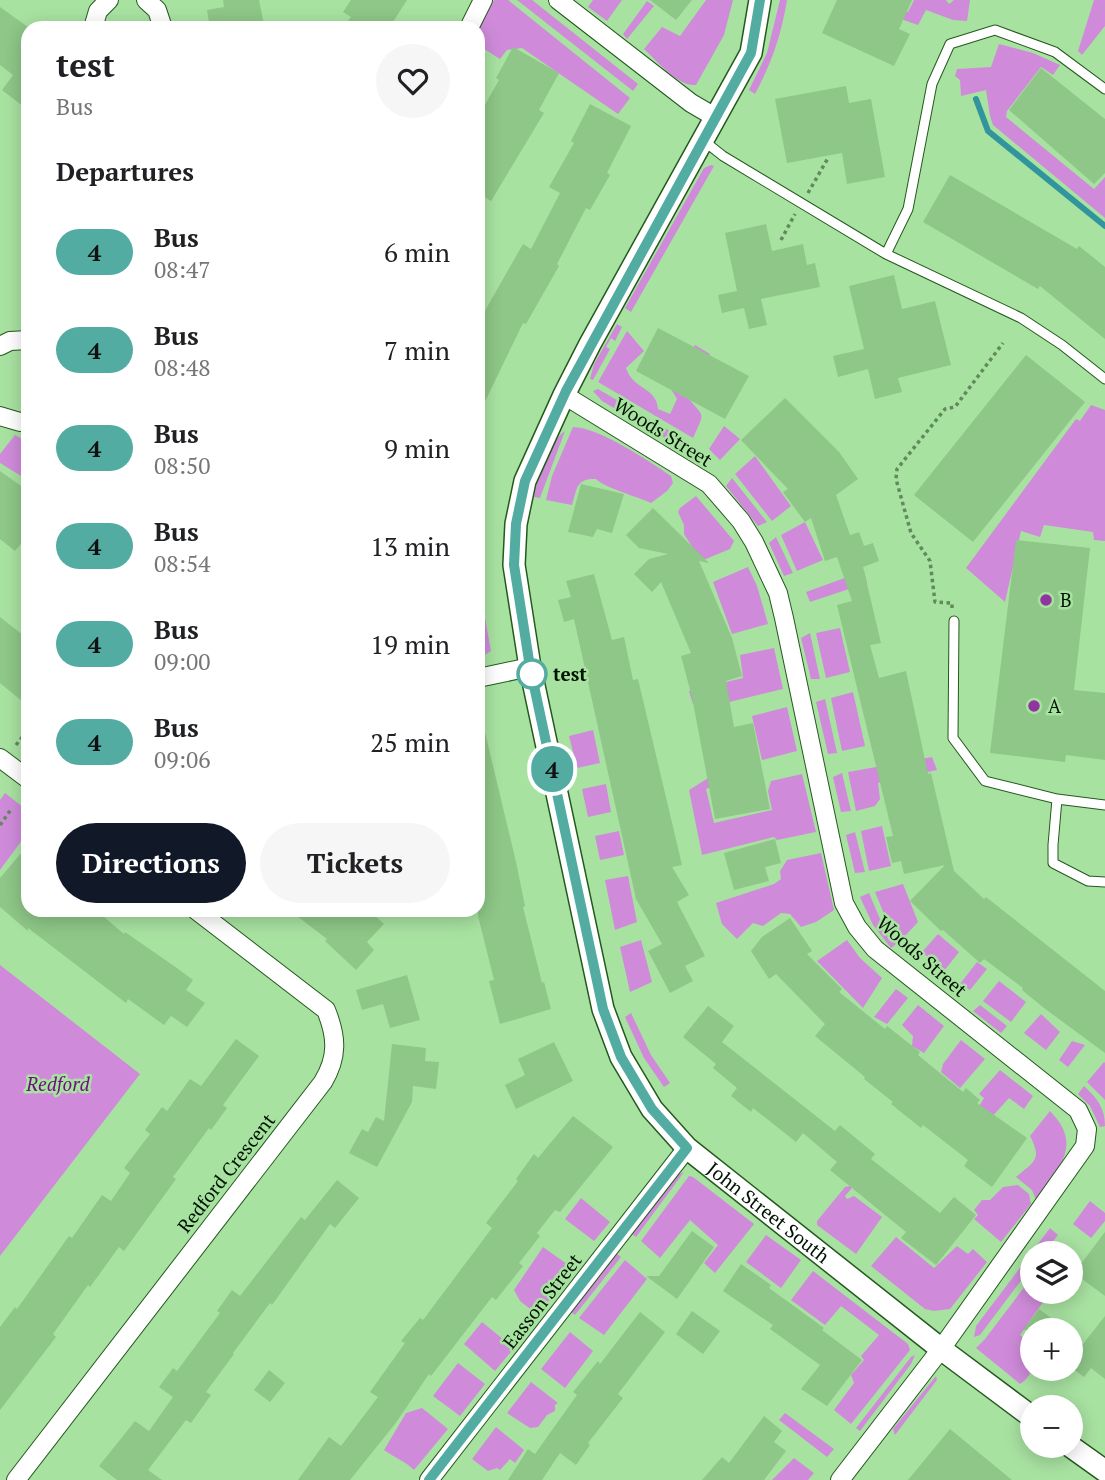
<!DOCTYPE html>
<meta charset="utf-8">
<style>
:root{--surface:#fff;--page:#f6f6f6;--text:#202124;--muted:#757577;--accent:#111827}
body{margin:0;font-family:"PT Serif",serif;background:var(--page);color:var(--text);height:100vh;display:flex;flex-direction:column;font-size:26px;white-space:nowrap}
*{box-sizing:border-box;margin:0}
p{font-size:23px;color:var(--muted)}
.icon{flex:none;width:38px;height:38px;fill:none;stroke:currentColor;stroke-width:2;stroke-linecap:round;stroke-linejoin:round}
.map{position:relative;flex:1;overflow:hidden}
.panel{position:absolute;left:21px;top:21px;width:464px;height:896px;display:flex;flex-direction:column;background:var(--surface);border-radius:21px;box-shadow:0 4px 18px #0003}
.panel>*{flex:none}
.badge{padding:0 14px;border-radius:23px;font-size:24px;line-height:46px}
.tools{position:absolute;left:1020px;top:1241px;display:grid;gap:14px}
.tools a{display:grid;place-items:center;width:63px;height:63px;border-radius:50%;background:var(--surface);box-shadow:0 4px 18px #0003;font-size:35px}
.map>.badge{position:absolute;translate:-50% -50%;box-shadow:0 0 0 4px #fff}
h2{padding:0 35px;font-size:26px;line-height:63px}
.round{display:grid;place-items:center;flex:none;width:74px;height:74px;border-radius:37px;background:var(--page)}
.headline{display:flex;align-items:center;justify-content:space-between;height:119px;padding:0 35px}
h1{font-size:33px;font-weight:700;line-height:52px}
.button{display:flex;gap:14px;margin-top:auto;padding:14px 35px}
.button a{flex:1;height:80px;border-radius:42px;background:var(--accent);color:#fff;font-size:28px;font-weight:700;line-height:80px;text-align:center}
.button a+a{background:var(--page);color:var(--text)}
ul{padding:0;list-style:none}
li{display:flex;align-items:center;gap:21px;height:98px;padding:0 35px}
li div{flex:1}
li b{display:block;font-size:26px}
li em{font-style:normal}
li .badge{min-width:77px;font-weight:700;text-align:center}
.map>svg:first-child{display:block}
</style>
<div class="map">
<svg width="1105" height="1480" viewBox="0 0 1105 1480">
<rect width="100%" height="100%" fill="#a8e2a1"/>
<path fill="#cf8bda" d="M494,0H508L630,98L618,114L522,48L507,50L500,59L478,45V30Z
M517,0H532L638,84L633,91Z
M593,0H622L607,21L588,7Z
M706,0H733L724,35L696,85C678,87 657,61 644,49L662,27L680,36Z
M780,0H787C781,36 772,62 755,94L749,90L767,53Z
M914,0H946L949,4L954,0H970L967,21L953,20L926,10L918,25L898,18L902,11L908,12Z
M1094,0H1105V26L1082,55L1078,51Z
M647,1L654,6L627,39L623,34Z
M999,44L1033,53L1060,65L1053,75L1041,67L1007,111L1006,117L1094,189L1105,177V218L993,125L990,116L986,90L961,96L960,80L955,76L957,69L991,67Z
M711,165L714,166L631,312L625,308L704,168Z
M617,324L622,327L615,341L611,338L606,347L610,349L593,380L590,379L594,364Z
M627,331L644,351L626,368C634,391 656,386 658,409L670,414L677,399L671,389L695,345L710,354L687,396C704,419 706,409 693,438L598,382Z
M598,389L689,442L685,450L602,401L593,391Z
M1091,405L1105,410V541L1094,540L1093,532L1044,525L1040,537L1021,531L1005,602L966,568L1076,419L1080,421Z
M724,426L740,439L720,460L709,449Z
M573,427C598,427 649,461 671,476L673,483L667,491L651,503C638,497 603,487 596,479C576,478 577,489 572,505L546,500L552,476Z
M565,431L540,498L534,497C539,474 546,445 565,431Z
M15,435L28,442V477L26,479L0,463V454Z
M755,456L791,506L772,521L735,474Z
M732,478L767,522L758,526L726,486Z
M696,496L734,541L730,549L701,561L684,534V525L678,512L680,508Z
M805,522L823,560L797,571L781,535Z
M776,537L793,573L784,576L769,543Z
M748,567L757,586L768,624L732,634L713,582Z
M864,571L867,583L810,602L806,592Z
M482,602L491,651L478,659V603Z
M840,628L850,672L826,678L816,633Z
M810,633L820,679H811L801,638Z
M774,648L783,689L729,702L693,704L689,691L743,678L740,655Z
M853,692L865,746L842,751L831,698Z
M825,699L837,753L828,754L816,702Z
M787,707L797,751L762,760L752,716Z
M593,730L600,763L577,768L569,736Z
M932,757L937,770L878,783L880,799L875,806L856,811L848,772Z
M842,773L851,811L841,812L833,777Z
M802,774L816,832L777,840L774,837L702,855L689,790L710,777L714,786L706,789L714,823L772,810L768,791L771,781Z
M606,784L611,812L588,817L582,789Z
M5,793L28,811V832L0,870V800Z
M882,826L891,866L869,871L861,831Z
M619,831L624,855L600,860L595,836Z
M855,832L865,872L855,873L846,835Z
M821,853L834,910L816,922L801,927L790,914L781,913L763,926L753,923L737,939L722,924L716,903L774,884L781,879L780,871L787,860Z
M628,876L637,922L615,930L605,880Z
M903,884L918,922L903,938L887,921L875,892Z
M869,893L880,919L899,942L891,948L873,925L860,897Z
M938,934L959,952L944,971L922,952Z
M641,940L652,982L630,992L620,947Z
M847,940L860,958L882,978L863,1008L817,961Z
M977,962L987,969L970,990L960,984Z
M0,965L140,1074L0,1256Z
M999,981L1026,1002L1011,1022L983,1001Z
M896,989L908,998L887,1024L874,1017Z
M918,1005L944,1026L924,1053L912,1046L913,1036L902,1025Z
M980,1005L1007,1026L1001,1033L973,1011Z
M631,1013L651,1055L670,1083L664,1087L644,1058L625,1017Z
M1041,1014L1060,1032L1046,1050L1024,1033Z
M961,1040L985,1059L960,1088L941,1072L943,1064Z
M1072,1041L1085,1045L1068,1067L1059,1060Z
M1104,1062L1105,1063V1100L1087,1082Z
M1000,1070L1033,1096L1024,1109L1009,1098L990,1119L977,1110L984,1098L979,1094Z
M1084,1086C1097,1098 1105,1108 1105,1126L1100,1127L1090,1106L1078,1094Z
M1050,1111C1084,1145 1058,1169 1036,1200L1032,1190L1016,1177C1033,1162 1043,1161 1030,1136Z
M684,1172L636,1237L632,1234L678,1175Z
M689,1176L693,1177L754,1224L715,1273L704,1263L718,1245L690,1220L660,1258L641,1241Z
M1018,1185L1029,1194L1031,1204L1001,1242L974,1219L978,1215L974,1210L982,1200H990L1003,1187Z
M850,1186L852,1188L845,1196L847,1199L854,1196L882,1217L856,1254L817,1225V1221L845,1187Z
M581,1198L610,1222L594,1241L565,1219Z
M1090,1201L1105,1213V1221L1091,1238L1073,1224Z
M1050,1228L1058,1235L1043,1253L1040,1251L1032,1253L1030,1262L1032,1266L980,1335L974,1337L976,1326Z
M766,1235L801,1260L781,1288L746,1262Z
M896,1237L934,1268L957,1246L968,1254L973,1249L987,1262L950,1309L934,1311L925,1309L871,1266Z
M543,1247L574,1269L538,1315L520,1301L514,1290Z
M616,1253L621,1257L575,1315L571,1312Z
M625,1260L647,1279L604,1335L579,1318Z
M813,1271L908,1344L910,1350L851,1424L834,1410L854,1383L851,1375L864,1360L861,1356L879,1335L841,1306L825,1325L791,1300Z
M1032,1277V1292H1050L1020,1335L1032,1345C1033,1360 1035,1375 1020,1384L976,1348L985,1339Z
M482,1322L514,1348L495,1371L464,1344Z
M570,1332L593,1351L565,1388L541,1369Z
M915,1355L911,1364L860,1431L856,1428L911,1357Z
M458,1363L485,1384L460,1416L433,1396Z
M936,1376L937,1380L895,1435L893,1429Z
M531,1382L558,1403L555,1405V1411L547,1415L538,1427L530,1428L507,1413Z
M422,1408L448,1429L414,1470C405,1461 395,1458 384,1450L406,1413Z
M785,1413L834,1449L827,1457L779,1420Z
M496,1427L524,1450L515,1463L510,1459L500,1470L497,1468L488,1471L472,1459Z
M794,1458L814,1473L808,1480H772Z"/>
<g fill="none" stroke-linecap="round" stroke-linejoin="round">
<path stroke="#30959c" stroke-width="6" d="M976,99L988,131L1105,226"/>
</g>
<path fill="#8ec787" d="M223,0H259L264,25L247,28H210L207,10L224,7Z
M351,0H407L389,28H343L351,17L343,12Z
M650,0H692L676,20Z
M837,0H912L899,29L910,34L894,66L822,33Z
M0,7L28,27V110L2,90L13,75L0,65Z
M513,47L559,73L539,110L544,113L491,201L478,193V117L499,80L496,78Z
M1041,68L1105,119V173L1094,184L1009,110Z
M846,86L849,103L871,99L885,177L847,184L842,153L787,163L775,99Z
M590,104L631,126L607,173L610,175L590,210L586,208L557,264L559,266L526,324L523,323L478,416V323L523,244L531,249L560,193L549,187L574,143L571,141Z
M950,175L1077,249L1079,246L1105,267V339L1040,286L1038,289L923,222Z
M766,224L772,251L803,244L807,265L815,263L820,287L761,299L767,325L749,329L744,308L722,313L718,295L737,291L725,233Z
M894,275L902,309L935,301L951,365L898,378L902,392L875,399L868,369L838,377L833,356L864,349L849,286Z
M658,328L749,376L725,419L636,371Z
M1026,355L1085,402L973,542L914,495Z
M785,398L839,452L858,479L836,495L850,535L859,532L864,546L873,543L879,561L863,567L881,643L870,645L879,678L906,671L928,774L931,773L954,871L984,899L986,897L1105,991V1053L1044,1008L1022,990L1023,988L984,959L980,963L943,930L941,931L910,901L945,865L904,874L901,861L892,863L886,837L893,836L837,605L852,601L837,557L825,561L811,518L805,522L783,492L788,489L741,440Z
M0,471L28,491V535L15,551L0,539Z
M581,484L624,494L612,533L597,529L593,537L568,532Z
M653,508L709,563L699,561L732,638L742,676L726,681L734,727L753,723L770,809L715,819L692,697L681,656L691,653L661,582L652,592L634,574L649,559L668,554L639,548L626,535Z
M1016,540L1090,548L1074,690L1105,693V760L1066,755L1065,762L990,753Z
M594,574L612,640L624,637L633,680L638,679L682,865L672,867L689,895L677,902L705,956L685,966L693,981L670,993L648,951L662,944L636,899L574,619L564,622L558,600L571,597L566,581Z
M0,617L28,639V706L0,683Z
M484,728L516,862L525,906L523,907L542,983L544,982L551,1009L500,1024L489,981L494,980L478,916V729Z
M775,839L781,863L765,867L769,881L734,890L724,853Z
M28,845V910H96L124,934L125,932L174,966L193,980L186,990L205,1003L187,1027L171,1016L164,1025L128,999L126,1003L28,928V931L0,907V878Z
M289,910H369L384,924L367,942L374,950L356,970L325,941L327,939Z
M790,918L812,951L807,954L842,989L839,992L885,1029L887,1026L920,1052L918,1055L963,1092L966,1088L980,1100L977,1103L1027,1138L992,1187L964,1166L968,1160L923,1125L921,1128L891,1104L893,1102L864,1079L865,1077L815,1036L825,1024L776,974L769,979L751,951L762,937Z
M407,975L420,1020L390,1028L383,1004L362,1010L356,990Z
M708,1006L734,1026L722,1042L835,1131L840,1125L875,1154L871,1159L940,1213L954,1197L976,1215L936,1265L901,1238L906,1232L830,1170L837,1162L803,1133L796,1142L753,1108L751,1112L731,1096L737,1088L713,1068L716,1064L683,1037Z
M236,1039L259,1056L223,1105L227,1108L211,1130L209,1128L173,1177L176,1179L124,1251L119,1247L90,1287L88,1285L53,1334L56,1337L0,1410V1327L15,1307L17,1309L69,1236L72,1238L102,1195L111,1201L130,1173L124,1168L150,1134L145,1130L162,1107L167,1111L190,1079L201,1086Z
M554,1042L573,1081L516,1109L505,1085L525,1075L518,1059Z
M392,1044L426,1048L425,1061L439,1062L436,1089L413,1086L412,1102L377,1167L349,1153L362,1129L368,1132L376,1117L384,1121Z
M573,1116L613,1147L560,1212L555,1210L537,1233L540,1236L519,1263L523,1266L496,1300L492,1297L431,1376L429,1374L395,1424L350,1480H298L329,1437L341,1446L378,1397L370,1392L405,1343L401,1341L420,1318L423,1320L492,1228L486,1223L518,1181L516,1179L534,1154L538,1158Z
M337,1180L359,1198L335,1228L330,1224L272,1305L270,1303L233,1353L234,1354L206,1392L211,1395L191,1423L186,1420L148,1470L162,1480H117L99,1466L135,1421L149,1431L173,1397L159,1387L173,1368L177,1371L220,1313L217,1311L232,1290L240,1296L301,1217L305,1220Z
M692,1231L714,1247L677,1299L646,1276H659Z
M1105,1232V1296L1074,1273Z
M741,1264L771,1285L769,1288L824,1328L822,1330L862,1360L827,1406L801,1389L820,1365L770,1329L773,1325L723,1291Z
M1039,1309L1046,1314L1065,1330H1023Z
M692,1311L720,1331L703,1354L676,1334Z
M640,1312L665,1332L618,1394L623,1398L588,1443L590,1445L576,1465L560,1453L542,1480H508L528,1449L535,1454L577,1395L573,1392L598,1361L600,1364Z
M1105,1316V1379L1091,1368L1084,1377L1071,1367V1334L1083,1344Z
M269,1370L285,1383L270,1402L254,1390Z
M764,1416L782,1431L774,1442L786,1451L764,1480H702L722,1457L729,1463Z
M950,1429L1012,1480H908Z"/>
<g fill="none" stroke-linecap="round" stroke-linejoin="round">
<g stroke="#24591e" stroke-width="11">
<path id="service" d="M704,141L723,156L886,254L1021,318L1062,345L1105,379
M886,254L908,209L932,84L950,44L995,30L1055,52L1105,89
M954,621L953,738L985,781L1057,799L1105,805
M1057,799L1053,845V863L1088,881L1105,882"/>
</g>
<g stroke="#24591e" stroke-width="20">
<path id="minor" d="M146,0L157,10L163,28
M558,0L691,103L715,117
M93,28L98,11L109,0
M469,28L483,0
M0,346L10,341L28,340
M564,395L709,484L741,521L754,542L778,593L784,618L844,903L857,927L875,949L1078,1110L1087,1129L1085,1146L941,1349L840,1480
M0,416L20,422L28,421
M478,678L530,667
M0,758L28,779
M16,1480L323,1082C338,1057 337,1037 326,1010L196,910
M429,1480L687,1148"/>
</g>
<g stroke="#24591e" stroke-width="24">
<g id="tertiary">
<path id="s1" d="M760,0L751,53L590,344L564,395L525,481L516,524L514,565L530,667L603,1009L621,1057L652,1109L687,1148L941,1349L1032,1417"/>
<path d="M1070,1446L1105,1471"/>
</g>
</g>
<path stroke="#618a5c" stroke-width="3.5" stroke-dasharray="3.5 3.5" stroke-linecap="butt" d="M808,193L828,158
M781,240L795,214
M952,608V603L935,602L930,561L911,533L896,479L897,469L945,409L955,407L1003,343
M16,745L28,730
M0,825L12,808"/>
<use href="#service" stroke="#fff" stroke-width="9"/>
<use href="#minor" stroke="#fff" stroke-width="18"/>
<use href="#tertiary" stroke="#fff" stroke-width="21"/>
</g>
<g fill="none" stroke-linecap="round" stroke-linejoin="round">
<g stroke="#fff" stroke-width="16">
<path id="line" d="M429,1480L687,1148L652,1109L621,1057L603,1009L530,667L514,565L516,524L525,481L566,391L751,53L760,0"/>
</g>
<use href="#line" stroke="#52aca2" stroke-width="10"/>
</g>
<g fill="#90359f" stroke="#a8e2a1" stroke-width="2.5">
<circle cx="1046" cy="600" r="7"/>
<circle cx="1034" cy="706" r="7"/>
</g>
<circle fill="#fff" stroke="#52aca2" stroke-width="3.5" cx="532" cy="674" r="14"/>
<g text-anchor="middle" stroke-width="5" stroke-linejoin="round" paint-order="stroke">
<g font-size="19" fill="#011300" stroke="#a8e2a1">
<text transform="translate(663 432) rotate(32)" y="7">Woods Street</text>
<text transform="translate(922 956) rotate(41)" y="7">Woods Street</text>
<text transform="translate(226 1173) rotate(-52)" y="7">Redford Crescent</text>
<text dy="7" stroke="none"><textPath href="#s1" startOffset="1344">John Street South</textPath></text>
<text transform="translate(542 1301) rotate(-52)" y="7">Easson Street</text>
</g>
<g font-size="19" fill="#011300" stroke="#a8e2a1" text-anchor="start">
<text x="1060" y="607">B</text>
<text x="1048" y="713">A</text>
</g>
<g font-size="19" font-weight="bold" fill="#011300" stroke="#a8e2a1" text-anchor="start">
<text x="553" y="681">test</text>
</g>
<g font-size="19" font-style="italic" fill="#720e81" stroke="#a8e2a1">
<text x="58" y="1091">Redford</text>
</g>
</g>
</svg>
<div class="tools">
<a><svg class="icon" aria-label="layers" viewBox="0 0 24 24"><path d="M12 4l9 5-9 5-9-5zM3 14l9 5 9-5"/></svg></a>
<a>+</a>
<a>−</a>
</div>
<b class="badge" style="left:552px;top:769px;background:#52aca2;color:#111">4</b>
<section class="panel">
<div class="headline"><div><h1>test</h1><p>Bus</p></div><a class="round"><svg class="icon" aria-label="heart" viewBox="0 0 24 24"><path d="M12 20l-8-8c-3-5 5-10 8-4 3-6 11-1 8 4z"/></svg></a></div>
<h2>Departures</h2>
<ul>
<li><span class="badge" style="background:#52aca2;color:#111">4</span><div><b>Bus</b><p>08:47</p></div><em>6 min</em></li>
<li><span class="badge" style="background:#52aca2;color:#111">4</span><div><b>Bus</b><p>08:48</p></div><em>7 min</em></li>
<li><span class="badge" style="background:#52aca2;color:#111">4</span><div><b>Bus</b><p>08:50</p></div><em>9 min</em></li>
<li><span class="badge" style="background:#52aca2;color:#111">4</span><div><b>Bus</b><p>08:54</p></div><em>13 min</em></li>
<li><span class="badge" style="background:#52aca2;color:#111">4</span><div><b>Bus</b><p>09:00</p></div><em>19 min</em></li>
<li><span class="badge" style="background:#52aca2;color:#111">4</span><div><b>Bus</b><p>09:06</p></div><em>25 min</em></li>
</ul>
<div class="button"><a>Directions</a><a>Tickets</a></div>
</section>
</div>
